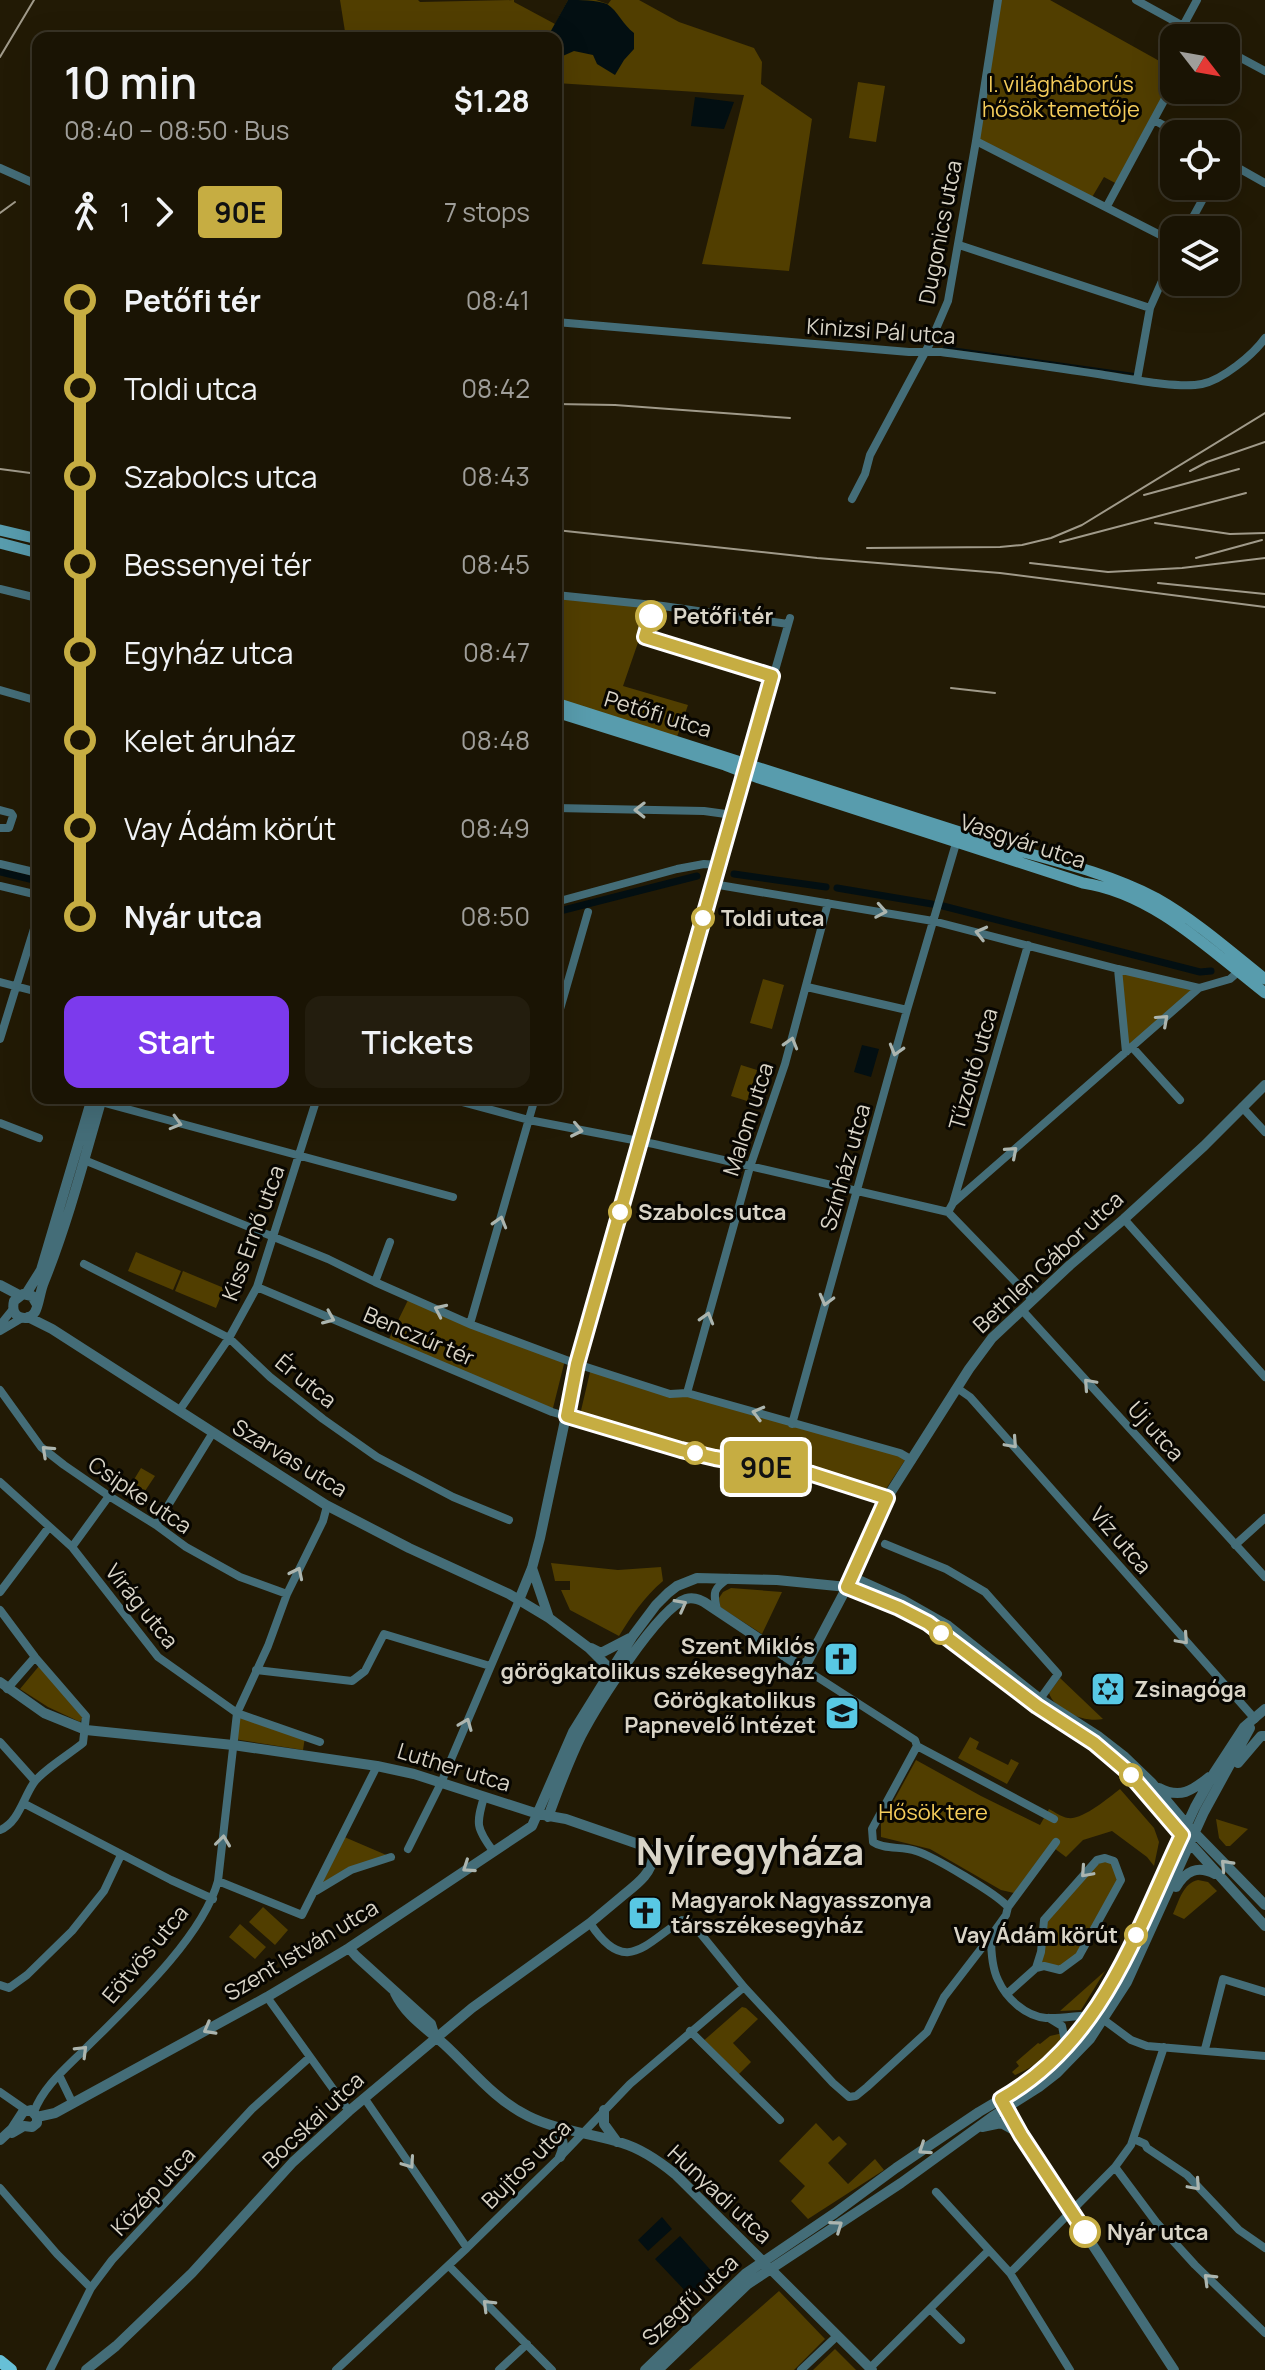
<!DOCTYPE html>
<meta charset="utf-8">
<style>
:root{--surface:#1a1404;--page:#231d0e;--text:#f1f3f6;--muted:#9f9e9a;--line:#383326;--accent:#7c3aed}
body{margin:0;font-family:Manrope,sans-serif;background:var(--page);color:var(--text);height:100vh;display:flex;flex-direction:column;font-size:30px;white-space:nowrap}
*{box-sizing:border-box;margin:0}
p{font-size:26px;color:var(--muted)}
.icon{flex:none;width:44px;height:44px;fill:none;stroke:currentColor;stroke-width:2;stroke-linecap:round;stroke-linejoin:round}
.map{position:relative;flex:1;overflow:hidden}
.panel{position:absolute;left:32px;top:32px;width:530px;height:1072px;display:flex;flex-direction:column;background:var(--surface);border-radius:16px;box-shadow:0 8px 32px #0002,0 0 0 2px var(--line)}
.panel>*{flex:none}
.badge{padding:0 16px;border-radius:6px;font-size:28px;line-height:52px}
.needle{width:52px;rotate:121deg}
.buttons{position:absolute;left:1160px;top:24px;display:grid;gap:16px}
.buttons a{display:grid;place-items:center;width:80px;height:80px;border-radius:16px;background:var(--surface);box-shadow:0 8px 32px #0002,0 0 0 2px var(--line);font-size:40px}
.map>.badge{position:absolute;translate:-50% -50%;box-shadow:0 0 0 4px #fff}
.legs{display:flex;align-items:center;gap:12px;height:88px;padding:0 32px;font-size:26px}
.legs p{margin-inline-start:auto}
.overview{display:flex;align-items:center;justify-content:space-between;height:136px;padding:0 32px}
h1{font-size:44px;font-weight:600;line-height:60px}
.button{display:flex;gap:16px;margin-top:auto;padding:16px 32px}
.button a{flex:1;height:92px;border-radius:16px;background:var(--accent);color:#fff;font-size:32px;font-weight:600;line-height:92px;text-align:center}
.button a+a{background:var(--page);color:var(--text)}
ul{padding:0 32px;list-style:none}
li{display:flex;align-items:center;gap:28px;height:88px;font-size:30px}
li i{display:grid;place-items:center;width:12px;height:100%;margin:0 10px;background:currentColor}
li i::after{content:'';width:20px;height:20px;margin:-10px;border:6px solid;border-radius:50%;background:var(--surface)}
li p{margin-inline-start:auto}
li:first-child i{background:linear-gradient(#0000 50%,currentColor 0)}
li:last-child i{background:linear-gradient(currentColor 50%,#0000 0)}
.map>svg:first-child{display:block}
</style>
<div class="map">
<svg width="1265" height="2370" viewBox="0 0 1265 2370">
<rect width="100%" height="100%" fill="#221a05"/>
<path fill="#513e00" d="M340,0H418L420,2L514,0V2L555,24L568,0H596L608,4L611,0H639L679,22L754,48L762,62L761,84L812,119L789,271L702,264L744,95L556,83V38H346Z
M1000,0H1050L1163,63L1174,41V77L1117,184L1104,177L1091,199L976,141Z
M858,82L885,86L876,142L849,138Z
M556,597L645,606L649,616L647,631H642L623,686L688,705L677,737L556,699Z
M1118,969L1199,988L1126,1052Z
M763,979L784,985L772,1029L750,1023Z
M741,1065L757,1070L747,1101L731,1096Z
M136,1252L181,1271L173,1290L128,1271Z
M183,1271L224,1288L216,1308L175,1291Z
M410,1296L565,1360L552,1412L387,1343Z
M591,1368L670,1394L687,1393L907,1457L882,1495L812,1474L715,1458L579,1419Z
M141,1468L155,1476L137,1503L124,1496Z
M551,1563L618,1570L661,1567L663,1581C644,1597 632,1615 619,1636L570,1610L561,1590H570V1581H555Z
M731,1588L782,1592L762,1634L720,1607L719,1598L723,1592Z
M39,1666L84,1716L80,1722L48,1707L20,1689Z
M1060,1678L1103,1719C1085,1723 1055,1711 1049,1693Z
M237,1713L305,1737L303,1750L234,1739Z
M970,1737L979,1742L976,1749L1008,1765L1011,1759L1019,1763L1007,1784L958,1758Z
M916,1760L981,1796L1040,1825L1049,1809C1055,1812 1061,1817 1068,1818C1083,1820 1108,1798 1120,1789L1154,1828L1159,1842L1154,1866L1147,1857L1112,1831L1083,1840L1066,1857L1050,1845L1014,1893L1001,1890L930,1849L881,1837V1824Z
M1216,1819L1248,1829L1230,1846H1226L1219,1838Z
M342,1836L391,1857L372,1862L314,1892Z
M1097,1861L1113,1862L1119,1880L1078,1956L1060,1969L1041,1963L1045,1920Z
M1198,1880L1208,1882L1217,1891L1184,1919L1173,1914C1179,1901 1183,1883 1198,1880Z
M263,1907L288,1930L275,1945L249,1922Z
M240,1924L266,1947L255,1959L229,1937Z
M1105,1971L1081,2010L1060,2011Z
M742,2007L746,2008L758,2019L733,2043L751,2062L735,2078L701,2043Z
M1063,2033C1057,2052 1032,2068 1015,2075L1012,2072L1019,2066L1016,2062L1038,2043L1040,2044L1050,2036Z
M816,2123L833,2141L839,2136L847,2144L828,2163L848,2184L875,2159L884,2170L808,2219L791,2201L805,2186L779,2161Z
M779,2291L825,2339L794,2370H689Z
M835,2349L856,2370H813Z"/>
<path fill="#030f12" d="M568,0C580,0 597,0 607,4C618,11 623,25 634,33V49L624,60L615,75L597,64L593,55L574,51L556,59V38H547Z
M695,97L734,102L724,129L691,126Z
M862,1045L879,1049L871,1077L854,1072Z
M662,2217L672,2229L648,2251L638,2240Z
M680,2236L715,2275L691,2297L655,2259Z"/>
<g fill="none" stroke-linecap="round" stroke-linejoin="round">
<path stroke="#030f12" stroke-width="2" d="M944,347L1134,374"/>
<path stroke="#030f12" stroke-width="7" d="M0,872L38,881
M734,874L826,887
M837,888L932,904
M943,906L1200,972L1211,971
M556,912L697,876"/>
<path stroke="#446d78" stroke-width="8" d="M1136,0L1205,38
M1183,26L1197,0
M1226,50L1265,71
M1154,120L1179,134
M976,141L1174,242
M1226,161L1265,183
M0,168L38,185
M1107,206L1174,82
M1186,230L1210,186
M959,245L1150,308
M556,322L909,352H941C993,359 1046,366 1098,374C1125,378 1177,389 1202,384C1222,380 1253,355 1265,338
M1137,380L1150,308L1174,254
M852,499L865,474L870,455L930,343L948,301L976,141L998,0
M0,589L33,597
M556,595L663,606L788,624
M0,690L38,701
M747,768L790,618
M556,808L704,811L733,815
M0,810L11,813L13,816L9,828H0
M0,864L38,873
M713,884L933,921L1118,969L1199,988
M0,886L38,895
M556,902L677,869L704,864L719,865
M1118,969L1126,1052
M0,982L38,992
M807,987L907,1010
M556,1023L588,912
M0,1039L38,916
M1132,1047L1180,1100
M447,1098L529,1120L654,1144L948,1212L1033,1300
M101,1102L453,1197
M1242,1107L1265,1132
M0,1123L39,1138
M84,1160L328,1259L375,1282L472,1325L577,1364L670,1394L687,1393L900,1453L912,1460
M953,1203L1028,945
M948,1212L953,1203L1199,988L1230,979L1238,972
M1124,1219L1265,1377
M84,1264L229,1338L270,1377L323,1419L377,1457L453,1497L509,1520
M375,1282L390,1242
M257,1287L552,1412L681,1450L715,1458L812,1474L877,1493L887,1498
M1022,1310L1265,1577
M470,1324L535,1098
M0,1325L13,1309
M0,1331L22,1318
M957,1388L970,1397L1255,1719
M0,1390L41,1447L64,1465L109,1496L156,1525L186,1547L240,1577L287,1594
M687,1393L750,1167L785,1064L828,903
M179,1411L229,1338L257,1287L317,1098
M792,1424L907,1010L957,840
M0,1482L72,1547L158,1657L237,1713L320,1742
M156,1525L212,1434
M885,1544L946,1569L985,1592L1058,1674L1040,1699
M1235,1545L1265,1518
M72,1547L109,1496
M0,1592L49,1527
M0,1610L35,1657L86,1716L83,1743C71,1753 40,1772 33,1784C23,1799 18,1823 0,1830
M717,1610C713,1591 713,1589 729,1578
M803,1665L811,1673L915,1740L917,1746L1054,1819
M256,1670L352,1681L365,1671L384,1634L490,1666
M7,1689L35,1657
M0,1742L34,1780
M917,1746L872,1829L873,1842C884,1850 902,1846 916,1851C933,1856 997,1894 1008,1907
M484,1797C476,1824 476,1828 493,1851
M23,1803L171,1880L213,1899
M1056,1842L1008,1907L1006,1915L991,1936C991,1950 992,1968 998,1980C1006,1998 1025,2016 1046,2018C1062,2019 1080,2015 1097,2015
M408,1849L441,1783L519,1600
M218,1881L302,1915L377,1766
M316,1891L351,1870L391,1857
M590,1923C625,1977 645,1944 682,1920L692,1923L744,1987L833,2083L849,2097L856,2096L867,2087L927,2032L944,1997L991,1936
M0,1985L9,1988L27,1975L72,1931L104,1891L121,1855
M1008,1993L1036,1968L1041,1952L1044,1920L1097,1860L1105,1858L1114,1861L1121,1880L1079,1956L1060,1970L1044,1966L1036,1968
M267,1997L349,2111
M1049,2018L1062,2026L1066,2046
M1104,2020L1131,2040L1147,2046L1265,2056
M690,2031L780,2120
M1205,2049L1223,1979L1265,1992
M59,2075L73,2104
M0,2092L26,2110
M365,2099L467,2248
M34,2112C43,2087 66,2068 84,2050C127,2007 202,1939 218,1881L237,1713L268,1646L287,1594L323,1521L327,1506
M1134,2139L1145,2144L1147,2148L1187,2175L1239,2230L1265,2248
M1115,2167L1156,2222L1195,2265L1265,2333
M0,2188L57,2254L91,2288
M936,2192L1010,2273L1070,2370
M449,2266L552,2370
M1010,2273L1115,2167L1131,2145L1164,2047
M930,2309L961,2340
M870,2368L986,2253L989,2252
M50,2370L91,2288L112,2260L252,2109L310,2057
M336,2370L467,2248L560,2157L630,2084L744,1987
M499,2370L527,2344
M801,2370L837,2336"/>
<path stroke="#446d78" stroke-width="10" d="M0,1285L19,1295
M26,1294L41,1270L92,1098
M36,1303L32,1296L23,1294L14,1301C12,1309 14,1318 25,1318C29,1318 33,1315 35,1312C39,1305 40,1291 44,1282C68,1222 84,1160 102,1098
M28,1317L52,1329L326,1505L409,1548L509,1594L549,1618L589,1648L614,1673
M532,1568L549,1618
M847,1587L861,1581L903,1600L947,1625L1040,1699L1098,1736L1125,1757L1151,1782L1187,1825L1265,1905
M519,1600L532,1568L540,1538L577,1364L745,773
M591,1648L601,1653L630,1638
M0,1682L44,1713L86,1730L233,1745L377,1766L414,1774L538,1814L566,1819L641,1845L649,1849L653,1856C652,1875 634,1886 620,1898L590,1923L472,2008L349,2111L293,2162L192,2273L116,2346L86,2370
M1238,1763L1261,1736H1265
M1159,1788C1180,1799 1192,1791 1209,1777
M548,1817C558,1790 568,1762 581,1736C596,1707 658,1608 686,1599C693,1597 698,1599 704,1602L797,1664L803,1665L808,1661L847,1587L887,1498L969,1369L992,1338L1070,1265L1124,1219L1204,1146L1265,1085
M1176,1887C1186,1871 1197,1865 1215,1874
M349,1948L356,1956L431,2024L435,2037
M395,1993C406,2016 426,2028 445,2045C471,2069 495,2100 528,2116C558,2131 591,2133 622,2143C642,2149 659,2161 675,2174L872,2370
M1003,2102L1021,2135L1174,2370
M604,2110V2124L617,2142
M37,2117L55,2113L267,1997L349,1948L532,1826L573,1732L632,1637L656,1605L668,1593L677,1586L697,1578L777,1580L847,1587L899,1608L928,1623L1037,1706L1112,1757L1265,1926
M982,2127L1001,2123L1019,2133
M556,2128C562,2139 566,2145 560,2157
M12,2133L24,2126L32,2127L37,2123V2117
M0,2140L12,2129L23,2112L31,2110L37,2117
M645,2370L745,2274L835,2213L896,2168L979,2112L1016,2090L1053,2060L1066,2046L1093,2015L1116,1978L1195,1807L1214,1773L1244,1727L1265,1709
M658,2370L748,2284L901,2183L992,2117L1039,2087L1057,2073L1090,2039L1127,1982L1204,1812L1250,1728"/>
<path stroke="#589cad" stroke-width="11" d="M0,530L38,539
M0,543L38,553
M556,703L1016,850C1064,863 1112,875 1156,898C1195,920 1230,951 1265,979
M556,712L725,765L759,778L1083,883C1153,893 1211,951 1265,993"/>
<path stroke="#67c0d7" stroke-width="12" d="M0,2361L11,2370"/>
<path stroke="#a09a8a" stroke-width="2" d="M0,57L34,0
M0,213L15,202
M556,404L615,405L790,418
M0,469L38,474
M1190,471L1207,462L1265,442
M1144,495L1239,469
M1155,523L1230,534L1265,533
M556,530L817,558L1000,573L1265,607
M1060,542L1246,493
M867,548L1000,547L1022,545L1051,538L1082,525L1265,413
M1196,558L1262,540
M1030,563L1108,572L1182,568L1265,558
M1158,583L1265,594
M951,688L995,693"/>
</g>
<defs><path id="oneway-chevron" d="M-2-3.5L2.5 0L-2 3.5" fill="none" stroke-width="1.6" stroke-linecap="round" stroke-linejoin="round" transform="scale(2)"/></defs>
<g stroke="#acb5af">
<use href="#oneway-chevron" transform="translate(640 810) rotate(-179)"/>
<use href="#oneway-chevron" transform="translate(881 911) rotate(10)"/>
<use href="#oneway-chevron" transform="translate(981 933) rotate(-166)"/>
<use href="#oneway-chevron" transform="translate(1163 1020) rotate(-42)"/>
<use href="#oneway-chevron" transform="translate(791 1043) rotate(-74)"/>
<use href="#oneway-chevron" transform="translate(896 1050) rotate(106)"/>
<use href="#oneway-chevron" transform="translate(176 1123) rotate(16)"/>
<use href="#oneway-chevron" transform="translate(577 1130) rotate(12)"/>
<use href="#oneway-chevron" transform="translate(1012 1152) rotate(-41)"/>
<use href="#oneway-chevron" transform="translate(500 1222) rotate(-74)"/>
<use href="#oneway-chevron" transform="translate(826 1300) rotate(105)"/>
<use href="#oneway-chevron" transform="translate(440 1310) rotate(-155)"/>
<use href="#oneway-chevron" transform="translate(329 1318) rotate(23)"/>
<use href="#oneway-chevron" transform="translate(707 1318) rotate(-74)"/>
<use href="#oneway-chevron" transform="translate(1089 1384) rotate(-132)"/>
<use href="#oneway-chevron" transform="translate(758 1413) rotate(-165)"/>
<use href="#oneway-chevron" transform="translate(1012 1443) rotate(48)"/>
<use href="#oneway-chevron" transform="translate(47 1451) rotate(-137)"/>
<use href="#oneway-chevron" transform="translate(297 1573) rotate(-64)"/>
<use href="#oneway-chevron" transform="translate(681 1605) rotate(-28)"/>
<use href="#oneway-chevron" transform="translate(1183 1639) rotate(48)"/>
<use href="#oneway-chevron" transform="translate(466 1724) rotate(-68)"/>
<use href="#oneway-chevron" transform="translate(223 1841) rotate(-83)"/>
<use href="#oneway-chevron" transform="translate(1226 1865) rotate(-133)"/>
<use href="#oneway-chevron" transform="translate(468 1867) rotate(146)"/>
<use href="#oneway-chevron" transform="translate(1086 1872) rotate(132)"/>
<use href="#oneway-chevron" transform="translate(209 2029) rotate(151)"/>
<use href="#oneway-chevron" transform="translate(82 2051) rotate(-45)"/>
<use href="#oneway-chevron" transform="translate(924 2149) rotate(146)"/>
<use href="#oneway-chevron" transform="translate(409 2163) rotate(55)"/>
<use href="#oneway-chevron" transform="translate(1195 2185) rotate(48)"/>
<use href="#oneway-chevron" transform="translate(837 2226) rotate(-35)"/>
<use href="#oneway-chevron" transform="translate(1209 2279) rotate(-135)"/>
<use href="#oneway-chevron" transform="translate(488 2305) rotate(-135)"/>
</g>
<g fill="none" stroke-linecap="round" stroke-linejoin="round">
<g stroke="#fff" stroke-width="18">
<path id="line-1" d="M651,616L645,637L772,676L577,1364L567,1416L681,1450L715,1458L812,1474L887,1498L847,1587L899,1608L928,1623L1037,1706L1094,1743L1128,1772L1182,1835C1135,1934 1102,2042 1001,2099L1021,2135L1085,2232"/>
</g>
<use href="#line-1" stroke="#c6ad42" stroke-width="12"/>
</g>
<defs>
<g id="church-square" transform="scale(1.8)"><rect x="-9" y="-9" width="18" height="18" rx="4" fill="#58c8e4" stroke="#080601"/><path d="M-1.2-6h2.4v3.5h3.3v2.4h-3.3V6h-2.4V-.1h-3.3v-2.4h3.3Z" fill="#111"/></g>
<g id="synagogue-square" transform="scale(1.8)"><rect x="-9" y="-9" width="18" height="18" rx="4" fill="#58c8e4" stroke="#080601"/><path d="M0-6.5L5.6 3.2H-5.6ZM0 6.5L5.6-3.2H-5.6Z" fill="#111"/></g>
<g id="university-square" transform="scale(1.8)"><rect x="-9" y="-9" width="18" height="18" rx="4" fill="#58c8e4" stroke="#080601"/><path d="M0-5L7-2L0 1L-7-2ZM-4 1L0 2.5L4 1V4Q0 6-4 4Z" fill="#111"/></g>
</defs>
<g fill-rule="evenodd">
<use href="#church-square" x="841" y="1659"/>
<use href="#synagogue-square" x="1108" y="1689"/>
<use href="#university-square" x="842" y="1713"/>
<use href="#church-square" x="645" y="1913"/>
</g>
<g fill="#fff" stroke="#c6ad42" stroke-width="4">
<circle cx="651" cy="616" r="14"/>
<circle cx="703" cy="918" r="10"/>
<circle cx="620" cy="1212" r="10"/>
<circle cx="695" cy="1453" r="10"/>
<circle cx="941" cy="1633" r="10"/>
<circle cx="1131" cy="1775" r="10"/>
<circle cx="1136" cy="1935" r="10"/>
<circle cx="1085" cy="2232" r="14"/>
</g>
<g text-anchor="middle" stroke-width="6" stroke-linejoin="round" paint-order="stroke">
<g font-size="22" fill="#f5cd5b" stroke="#080601">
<text x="1061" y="92">I. világháborús<tspan x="1061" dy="25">hősök temetője</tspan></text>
<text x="933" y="1820">Hősök tere</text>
</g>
<g font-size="22" fill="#d9d4c7" stroke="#080601">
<text transform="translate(940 232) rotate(-79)" y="8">Dugonics utca</text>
<text transform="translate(881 331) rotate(4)" y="8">Kinizsi Pál utca</text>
<text transform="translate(658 714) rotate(17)" y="8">Petőfi utca</text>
<text transform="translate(1023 841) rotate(18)" y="8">Vasgyár utca</text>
<text transform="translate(973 1069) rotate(-74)" y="8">Tűzoltó utca</text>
<text transform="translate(748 1119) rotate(-72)" y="8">Malom utca</text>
<text transform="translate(845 1167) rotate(-74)" y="8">Színház utca</text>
<text transform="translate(253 1233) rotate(-70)" y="8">Kiss Ernő utca</text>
<text transform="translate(1048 1262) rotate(-43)" y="8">Bethlen Gábor utca</text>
<text transform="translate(419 1336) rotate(23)" y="8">Benczúr tér</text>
<text transform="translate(306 1381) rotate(39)" y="8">Ér utca</text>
<text transform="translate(1156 1431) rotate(48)" y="8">Új utca</text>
<text transform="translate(290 1458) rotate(31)" y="8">Szarvas utca</text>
<text transform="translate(140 1495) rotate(34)" y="8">Csipke utca</text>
<text transform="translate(1121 1540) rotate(49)" y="8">Víz utca</text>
<text transform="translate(142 1606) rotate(51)" y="8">Virág utca</text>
<text transform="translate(454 1767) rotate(17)" y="8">Luther utca</text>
<text transform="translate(301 1950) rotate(-31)" y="8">Szent István utca</text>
<text transform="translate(145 1954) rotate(-50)" y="8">Eötvös utca</text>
<text transform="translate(313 2120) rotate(-43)" y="8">Bocskai utca</text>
<text transform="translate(526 2164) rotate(-45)" y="8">Bujtos utca</text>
<text transform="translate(153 2191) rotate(-47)" y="8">Közép utca</text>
<text transform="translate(720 2194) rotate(43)" y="8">Hunyadi utca</text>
<text transform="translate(690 2300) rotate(-43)" y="8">Szegfű utca</text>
</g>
<g font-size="22" font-weight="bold" fill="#d9d4c7" stroke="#080601" text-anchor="start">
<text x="673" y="624">Petőfi tér</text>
<text x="721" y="926">Toldi utca</text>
<text x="638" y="1220">Szabolcs utca</text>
<text x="1118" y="1943" text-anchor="end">Vay Ádám körút</text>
<text x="1107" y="2240">Nyár utca</text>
</g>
<g font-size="22" font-weight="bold" fill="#d9d4c7" stroke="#080601" text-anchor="end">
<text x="815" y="1654">Szent Miklós<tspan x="815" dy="25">görögkatolikus székesegyház</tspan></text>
<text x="1134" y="1697" text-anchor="start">Zsinagóga</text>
<text x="816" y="1708">Görögkatolikus<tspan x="816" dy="25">Papnevelő Intézet</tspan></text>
<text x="671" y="1908" text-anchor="start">Magyarok Nagyasszonya<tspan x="671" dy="25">társszékesegyház</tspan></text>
</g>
<g font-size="38" font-weight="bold" fill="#d9d4c7" stroke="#080601">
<text x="750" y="1865">Nyíregyháza</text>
</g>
</g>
</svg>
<div class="buttons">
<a><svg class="needle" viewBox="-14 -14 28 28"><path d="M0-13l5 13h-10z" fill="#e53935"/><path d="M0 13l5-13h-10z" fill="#9f9e9a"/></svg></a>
<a><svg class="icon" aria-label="locate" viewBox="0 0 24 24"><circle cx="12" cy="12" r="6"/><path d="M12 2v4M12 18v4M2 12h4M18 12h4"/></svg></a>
<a><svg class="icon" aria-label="layers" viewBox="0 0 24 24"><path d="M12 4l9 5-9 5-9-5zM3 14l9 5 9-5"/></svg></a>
</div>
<b class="badge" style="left:766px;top:1467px;background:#c6ad42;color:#111">90E</b>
<section class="panel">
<div class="overview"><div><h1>10 min</h1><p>08:40 – 08:50 · Bus</p></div><b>$1.28</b></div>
<div class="legs"><svg class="icon" aria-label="walk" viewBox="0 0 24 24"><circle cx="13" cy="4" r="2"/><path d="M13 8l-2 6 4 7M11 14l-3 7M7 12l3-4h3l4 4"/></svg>1<svg class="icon" aria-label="forward" viewBox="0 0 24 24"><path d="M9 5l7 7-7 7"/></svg><b class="badge" style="background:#c6ad42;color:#111">90E</b><p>7 stops</p></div>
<ul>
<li><i style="color:#c6ad42"></i><b>Petőfi tér</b><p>08:41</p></li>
<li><i style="color:#c6ad42"></i><span>Toldi utca</span><p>08:42</p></li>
<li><i style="color:#c6ad42"></i><span>Szabolcs utca</span><p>08:43</p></li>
<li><i style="color:#c6ad42"></i><span>Bessenyei tér</span><p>08:45</p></li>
<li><i style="color:#c6ad42"></i><span>Egyház utca</span><p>08:47</p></li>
<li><i style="color:#c6ad42"></i><span>Kelet áruház</span><p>08:48</p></li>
<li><i style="color:#c6ad42"></i><span>Vay Ádám körút</span><p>08:49</p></li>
<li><i style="color:#c6ad42"></i><b>Nyár utca</b><p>08:50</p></li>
</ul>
<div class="button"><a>Start</a><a>Tickets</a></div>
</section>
</div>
